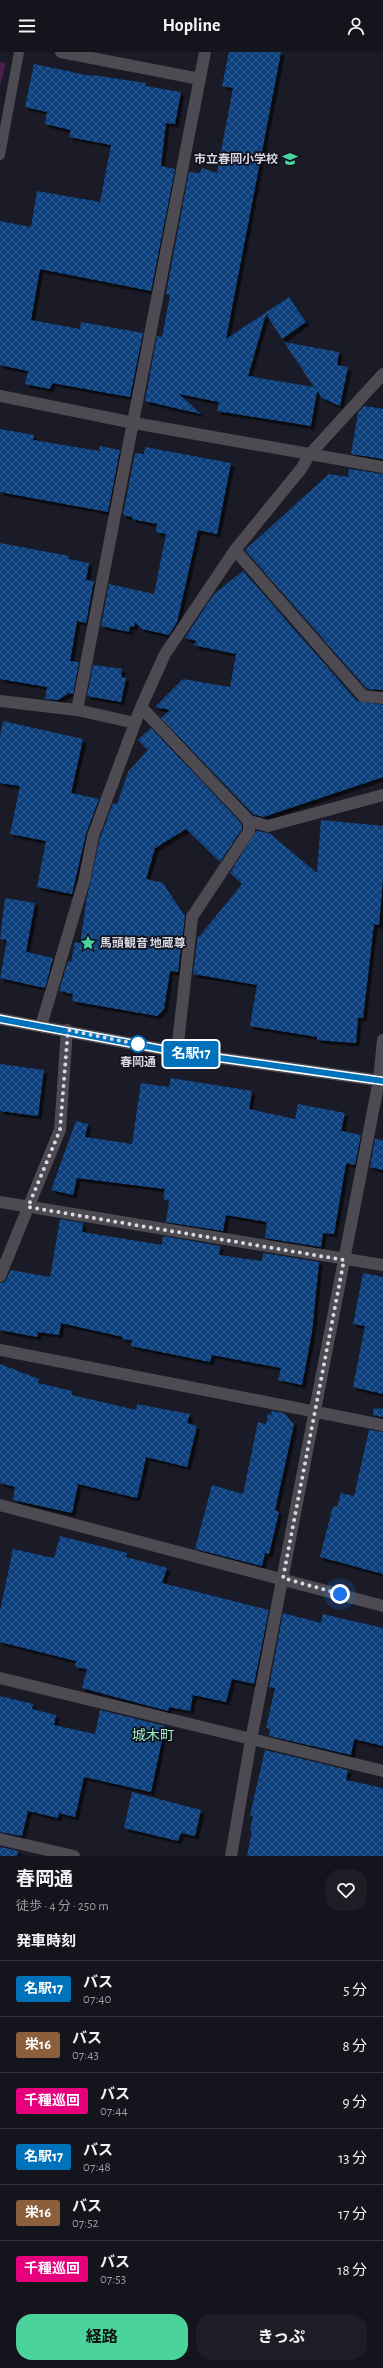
<!DOCTYPE html>
<html lang="ja">
<meta charset="utf-8">
<style>
:root{--surface:#14141d;--page:#1d1d26;--text:#f1f3f6;--muted:#9d9ea4;--line:#33333b;--accent:#4ad49c}
body{margin:0;font-family:"Alegreya Sans","Noto Sans JP",sans-serif;background:var(--page);color:var(--text);height:100vh;display:flex;flex-direction:column;font-size:15px;white-space:nowrap}
*{box-sizing:border-box;margin:0}
p{font-size:13px;color:var(--muted)}
.icon{flex:none;width:22px;height:22px;fill:none;stroke:currentColor;stroke-width:2;stroke-linecap:round;stroke-linejoin:round}
.map{position:relative;height:1804px;overflow:hidden}
.details{display:flex;flex-direction:column;background:var(--surface);flex:1}
.details>*{flex:none}
.badge{padding:0 8px;border-radius:3px;font-size:14px;line-height:26px}
.you{position:absolute;width:20px;height:20px;margin:-10px;border:3px solid #fff;border-radius:50%;background:#1a73e8;box-shadow:0 0 0 6px #1a73e833}
.map>.badge{position:absolute;translate:-50% -50%;box-shadow:0 0 0 2px #fff}
h2{padding:0 16px;font-size:15px;line-height:36px}
.round{display:grid;place-items:center;flex:none;width:42px;height:42px;border-radius:16px;background:var(--page)}
.summary{display:flex;align-items:center;justify-content:space-between;height:68px;padding:0 16px}
h1{font-size:19px;font-weight:700;line-height:30px}
.action{display:flex;gap:8px;margin-top:auto;padding:8px 16px}
.action a{flex:1;height:46px;border-radius:16px;background:var(--accent);color:#111;font-size:16px;font-weight:700;line-height:46px;text-align:center}
.action a+a{background:var(--page);color:var(--text)}
ul{padding:0;list-style:none}
li{display:flex;align-items:center;gap:12px;height:56px;padding:0 16px;border-top:1px solid var(--line)}
li div{flex:1}
li b{display:block;font-size:15px}
li em{font-style:normal}
li .badge{min-width:44px;font-weight:700;text-align:center}
header{display:flex;justify-content:space-between;align-items:center;height:52px;padding:0 16px;background:var(--surface);font-size:18px;font-weight:700}
.map>svg:first-child{display:block}
</style>
<header><svg class="icon" aria-label="menu" viewBox="0 0 24 24"><path d="M4 6h16M4 12h16M4 18h16"/></svg>Hopline<svg class="icon" aria-label="person" viewBox="0 0 24 24"><circle cx="12" cy="8" r="4"/><path d="M4 21q1-7 8-7t8 7"/></svg></header>
<div class="map">
<svg width="383" height="1804" viewBox="0 0 383 1804">
<defs>
<pattern id="grass-tufts" width="24" height="20" patternUnits="userSpaceOnUse"><rect width="24" height="20" fill="#4c1d4e"/><path d="M3 7l-1-3M5 7V3M7 7l1-3M15 17l-1-3M17 17v-4M19 17l1-3" fill="none" stroke="#653d67"/></pattern>
<pattern id="building-cross-hatch" width="8" height="8" patternUnits="userSpaceOnUse"><rect width="8" height="8" fill="#0c407d"/><path d="M0 0l8 8M0 8l8-8" fill="none" stroke="#2f5b8f"/></pattern>
<filter id="shadow"><feDropShadow dx="3.5" dy="3.5" stdDeviation="0" flood-color="#0009"/></filter>
</defs>
<rect width="100%" height="100%" fill="#1a1b27"/>
<path fill="url(#grass-tufts)" d="M0,10L6,11L0,34Z"/>
<path fill="url(#building-cross-hatch)" filter="url(#shadow)" d="M229,0H281L226,287L289,245L306,270L282,287L266,262L248,324L314,335L284,290L339,300L337,313L348,315L340,354L322,346L317,339L311,374L217,359L219,350L179,342L201,362L145,349L157,284L162,285L170,243L166,242L189,120L200,121L202,116L217,121L233,36L222,34Z
M34,12L91,24L92,23L146,31L145,34L181,40L175,72L166,71L161,114L175,117L151,239L40,217L31,268L80,277L81,270L143,281L130,345L52,331L50,337L25,332L28,319L0,313V169L31,175L37,139L100,150L111,93L69,85L71,78L45,72L47,60L25,55Z
M364,354L383,357V407L351,402L358,361Z
M0,377L34,383L33,388L99,399L100,394L120,398L108,460L0,440Z
M145,395L231,411L217,482L198,478L177,570L169,583L142,577L135,570L134,575L130,574L129,580L101,574L109,532L154,542L166,482L156,480L157,472L132,467V465L123,463L135,401L144,402Z
M349,417L383,422V638L367,637L245,498L329,422L348,425Z
M0,491L69,504L68,507L89,511L86,528L94,529L86,571L77,569L70,609L79,610L73,642L69,641L58,648L45,647L47,635L0,627Z
M243,519L357,649L383,653V725L263,765L253,762L161,666L170,658L155,655L183,627L230,635L236,602L193,593L197,589L185,586L214,542Z
M93,613L122,617L121,625L126,626L121,650L87,644Z
M3,669L83,687L71,741L99,747L86,782L72,842L37,835L46,789L10,782L20,734L0,731V684Z
M151,676L242,772V777L220,810L186,777L155,796L146,827L163,831L185,864L178,920L170,919L164,957L157,964L72,949L73,942L59,939L68,909L71,910L75,890L80,891L87,845L100,786L113,751L117,752L128,720L148,698L138,688Z
M321,768L383,774V826L379,873L374,872L363,966H358L356,991L317,988V985L250,974L257,933L193,922L198,883L199,885L242,832L230,821L256,779L269,781L317,821Z
M5,846L35,851L26,900L53,906L45,936L0,926L7,888L0,887Z
M0,1012L44,1018L38,1064L0,1059Z
M171,1026L252,1039L249,1057L295,1067L298,1052L345,1061L341,1079L361,1083L355,1113L346,1111L334,1182L323,1181L321,1195L265,1186L267,1170L226,1163L223,1179L166,1170L169,1149L163,1147L165,1137L77,1126L73,1143L51,1138L76,1069L88,1072L85,1085L132,1092L141,1031L169,1035Z
M375,1087L383,1088V1118L370,1115Z
M60,1167L83,1171L82,1180L162,1193L163,1184L220,1194L219,1203L262,1209L263,1201L319,1210L312,1280L302,1333L278,1328L281,1316L212,1303L210,1310L131,1294L132,1288L122,1287L123,1285L61,1271L59,1283L38,1280L37,1285L0,1278V1231L5,1230L11,1218L50,1225Z
M363,1221L383,1225V1342L353,1335L365,1274L353,1272Z
M0,1312L39,1327L38,1331L72,1339V1343L136,1358L137,1352L190,1362L187,1371L197,1374L187,1415L146,1405L137,1446L78,1432L72,1461L13,1448L15,1435L0,1431Z
M374,1356L383,1357V1365L373,1363Z
M272,1359L284,1361L294,1372L275,1458L279,1460L269,1502L265,1501L262,1514L195,1497L212,1433L243,1442L258,1370L266,1372L268,1362L271,1363Z
M369,1378L383,1380V1522L320,1505L333,1454L337,1455L341,1441L354,1444Z
M60,1484L127,1501L126,1505L167,1516L162,1531L269,1558L254,1632L232,1627L226,1650L193,1643L190,1659L169,1655L168,1659L82,1636L87,1617L75,1615L76,1609L0,1590V1559L13,1497L54,1506Z
M283,1561L321,1571L323,1562L383,1576V1694L354,1687L351,1703L269,1684L270,1677L266,1676L275,1636L269,1635Z
M0,1644L33,1652L32,1657L56,1663L54,1673L95,1682L100,1658L165,1674L151,1740L84,1725L75,1765L59,1761L58,1766L28,1759L22,1784L0,1780Z
M265,1698L348,1718L346,1728L383,1736V1804H247L252,1779L250,1778L253,1764L250,1763Z
M132,1740L201,1758L195,1784L181,1781L178,1789L124,1776Z
M0,1795L18,1799L17,1804H0Z"/>
<g fill="none" stroke-linecap="round" stroke-linejoin="round">
<path stroke="#4d4b51" stroke-width="10" d="M0,103L19,0"/>
<path stroke="#4d4b51" stroke-width="12" d="M61,0L200,27
M0,344L134,371L383,415
M235,498L363,644L383,646
M141,655L249,769
M77,658L205,0
M41,974L84,829L93,784L141,655L165,602L235,498L301,417L310,402L383,322
M177,1000L192,865L249,779V769L268,774L383,743
M0,1150L383,1213
M0,1224L60,1078L67,978
M0,1298L383,1373
M0,1453L383,1554
M0,1626L383,1719
M0,1787L74,1804
M231,1804L251,1688L379,1028L383,988"/>
<path stroke="#4d4b51" stroke-width="12" d="M0,649L77,658L135,671
M0,967L177,1000L383,1029"/>
</g>
<g fill="none" stroke-linecap="round" stroke-linejoin="round">
<g stroke="#fff" stroke-width="9">
<path id="line" d="M0,967L177,1000L383,1029"/>
</g>
<use href="#line" stroke="#0072bc" stroke-width="6"/>
<path stroke="#d8d9e2" stroke-width="4" stroke-dasharray="0 7.2" d="M138,992L146,994L68,978L60,1078L28,1155L344,1208L283,1526L340,1542"/>
</g>
<defs>
<g id="school-bare" transform="scale(1.2)"><path d="M0-5L7-2L0 1L-7-2ZM-4 1L0 2.5L4 1V4Q0 6-4 4Z" fill="#4ad49c" stroke="#11121e" stroke-width="2.5" paint-order="stroke"/></g>
<g id="sight-bare" transform="scale(1.2)"><path d="M0-6L1.8-2.2L6-1.7L2.9 1.2L3.7 5.4L0 3.3L-3.7 5.4L-2.9 1.2L-6-1.7L-1.8-2.2Z" fill="#4ad49c" stroke="#11121e" stroke-width="2.5" paint-order="stroke"/></g>
</defs>
<g fill-rule="evenodd">
<use href="#school-bare" x="290" y="107"/>
<use href="#sight-bare" x="88" y="891"/>
</g>
<circle fill="#fff" stroke="#0072bc" stroke-width="2" cx="138" cy="992" r="8"/>
<g text-anchor="middle" stroke-width="3.5" stroke-linejoin="round" paint-order="stroke">
<g font-size="12" font-weight="bold" fill="#d8d9e2" stroke="#11121e" text-anchor="end">
<text x="278" y="111">市立春岡小学校</text>
<text x="100" y="895" text-anchor="start">馬頭観音 地蔵尊</text>
</g>
<g font-size="12" font-weight="bold" fill="#d8d9e2" stroke="#11121e">
<text x="138" y="1014">春岡通</text>
</g>
<g font-size="14" fill="#9befc7" stroke="#11121e">
<text x="153" y="1688">城木町</text>
</g>
</g>
</svg>
<div class="you" style="left:340px;top:1542px"></div>
<b class="badge" style="left:191px;top:1002px;background:#0072bc;color:#fff">名駅17</b>
</div>
<section class="details">
<div class="summary"><div><h1>春岡通</h1><p>徒歩 · 4 分 · 250 m</p></div><a class="round"><svg class="icon" aria-label="heart" viewBox="0 0 24 24"><path d="M12 20l-8-8c-3-5 5-10 8-4 3-6 11-1 8 4z"/></svg></a></div>
<h2>発車時刻</h2>
<ul>
<li><span class="badge" style="background:#0072bc;color:#fff">名駅17</span><div><b>バス</b><p>07:40</p></div><em>5 分</em></li>
<li><span class="badge" style="background:#8b5e3c;color:#fff">栄16</span><div><b>バス</b><p>07:43</p></div><em>8 分</em></li>
<li><span class="badge" style="background:#e6007e;color:#fff">千種巡回</span><div><b>バス</b><p>07:44</p></div><em>9 分</em></li>
<li><span class="badge" style="background:#0072bc;color:#fff">名駅17</span><div><b>バス</b><p>07:48</p></div><em>13 分</em></li>
<li><span class="badge" style="background:#8b5e3c;color:#fff">栄16</span><div><b>バス</b><p>07:52</p></div><em>17 分</em></li>
<li><span class="badge" style="background:#e6007e;color:#fff">千種巡回</span><div><b>バス</b><p>07:53</p></div><em>18 分</em></li>
</ul>
<div class="action"><a>経路</a><a>きっぷ</a></div>
</section>
